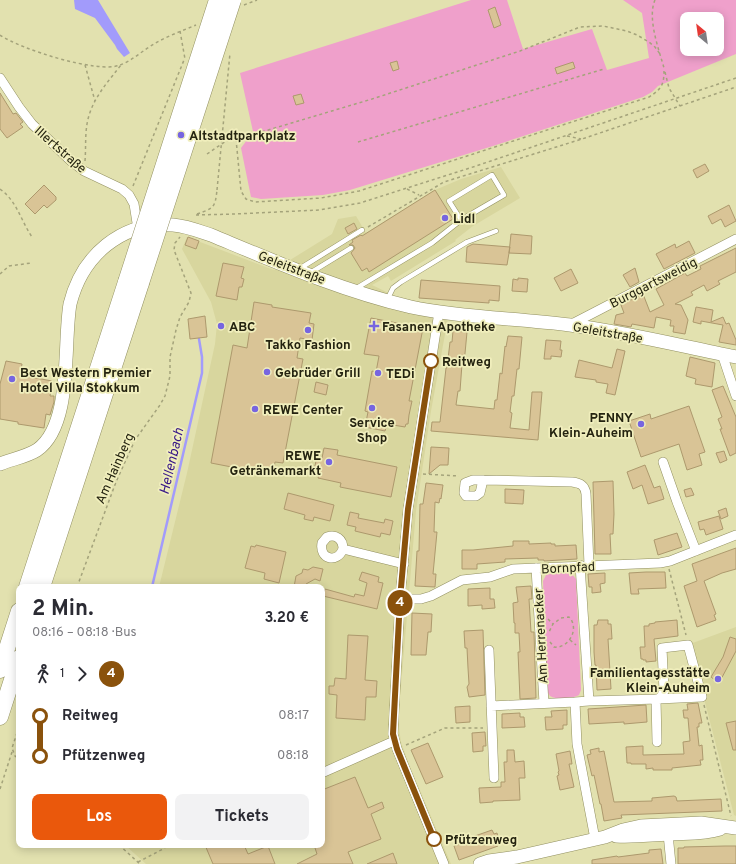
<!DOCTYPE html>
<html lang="de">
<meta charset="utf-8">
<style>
:root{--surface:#fff;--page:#f2f2f3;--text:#2b2b33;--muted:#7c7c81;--accent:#ea580c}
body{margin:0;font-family:Overpass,sans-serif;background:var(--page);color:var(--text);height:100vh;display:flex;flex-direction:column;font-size:15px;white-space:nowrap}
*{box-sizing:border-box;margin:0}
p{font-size:13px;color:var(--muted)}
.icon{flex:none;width:22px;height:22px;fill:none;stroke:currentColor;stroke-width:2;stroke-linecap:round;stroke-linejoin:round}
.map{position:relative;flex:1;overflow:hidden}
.side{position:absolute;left:16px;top:584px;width:309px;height:264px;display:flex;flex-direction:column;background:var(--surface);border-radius:8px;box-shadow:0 2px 10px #0003}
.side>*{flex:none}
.badge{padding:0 8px;border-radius:13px;font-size:14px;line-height:26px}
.needle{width:26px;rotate:331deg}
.buttons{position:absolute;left:680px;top:12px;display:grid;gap:8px}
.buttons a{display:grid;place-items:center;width:44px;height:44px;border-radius:8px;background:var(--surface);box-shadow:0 2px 10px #0003;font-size:20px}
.map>.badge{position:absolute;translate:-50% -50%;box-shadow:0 0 0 2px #fff}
.legs{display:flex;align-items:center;gap:6px;height:44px;padding:0 16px;font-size:13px}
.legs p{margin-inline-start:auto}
.headline{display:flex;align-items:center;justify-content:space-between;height:68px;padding:0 16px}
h1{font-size:22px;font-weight:700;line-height:30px}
.primary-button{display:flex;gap:8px;margin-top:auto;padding:8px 16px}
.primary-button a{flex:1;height:46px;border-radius:8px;background:var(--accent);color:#fff;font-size:16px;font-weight:700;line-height:46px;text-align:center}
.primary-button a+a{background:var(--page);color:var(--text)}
ul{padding:0 16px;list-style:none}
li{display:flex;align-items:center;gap:14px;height:40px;font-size:15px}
li i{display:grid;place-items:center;width:6px;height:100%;margin:0 5px;background:currentColor}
li i::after{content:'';width:10px;height:10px;margin:-5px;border:3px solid;border-radius:50%;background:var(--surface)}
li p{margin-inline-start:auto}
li:first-child i{background:linear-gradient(#0000 50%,currentColor 0)}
li:last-child i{background:linear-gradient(currentColor 50%,#0000 0)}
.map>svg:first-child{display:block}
</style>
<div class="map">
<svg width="736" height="864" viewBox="0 0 736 864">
<rect width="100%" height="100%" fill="#e2e1af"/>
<path fill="#d8d69e" d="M501,167L520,198L473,226L455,240L456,241L391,281L388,276L372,285L399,298L450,307L431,411L416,511L398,721L401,742L409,764L451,864H146L125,845H322V587H159L187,473L215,344L217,324L211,302L182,249L187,237L274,270L332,234L338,219L356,216L366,233L435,190L461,179Z
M736,627V816L734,815L690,644Z"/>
<path fill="#efa0cb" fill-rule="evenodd" d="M471,0H507L523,49L592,29L607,70L649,58L642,13L623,0H736V54L658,86L652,92L643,97L493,146L350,190L323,195L261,199L251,197L241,148L247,140L254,136L240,73ZM687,19H717V49H687Z
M553,573H571L576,579L581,690L579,695C572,699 557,700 550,696L547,691L543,581L546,575Z"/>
<path fill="#a29bfb" d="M74,0H98L130,53L124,57L117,49L115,45L95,18L75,9Z"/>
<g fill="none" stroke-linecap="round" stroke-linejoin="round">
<path stroke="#a29bfb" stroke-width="2.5" d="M152,587L202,373V357L199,339"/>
</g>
<path fill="#d9c496" stroke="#ad996d" d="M495,7L501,25L494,28L488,10Z
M397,61L399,69L393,71L390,63Z
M573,62L575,68L557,74L555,68Z
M0,93L13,114L16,113L23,122L20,124L23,127L7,138L0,129Z
M301,94L304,103L296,105L293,96Z
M705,164L709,171L697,178L693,170Z
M44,185L56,197V200L47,208L44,205L35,214L25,204Z
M435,190L453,219L369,272L367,268L362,271L351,253L355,248L353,245H349L353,242L352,240L361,235L362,236Z
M729,205L736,221L725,227L721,219L712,224L708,216Z
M354,223L357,229L348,234L345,228Z
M511,234L532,236L531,254L509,253Z
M188,237L199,241L196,249L185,245Z
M689,241L695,253L664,269L656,254L675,244L676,248Z
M473,244L510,247L507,265L466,262L467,247Z
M736,248V272L718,281L720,284L707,291L704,285L691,292L693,295L675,304L681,305L688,320L685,334L673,332L674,326H670L671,320L656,317L654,328L632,324L631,327L614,324L616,315L624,313L621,305L643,294L650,312L664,305L656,289L685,273L687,276L701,269L700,266Z
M223,263L244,267L241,278L244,279L242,287H239L237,300L216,296Z
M635,268L639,282L630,287L623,275Z
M571,269L578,283L561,291L554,278Z
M518,278L528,279L527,292L512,291L513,279L518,280Z
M421,280L500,286L499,301L489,300V303L419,298Z
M254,302L272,305V307L311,313L309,323L314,324L312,340L300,338L297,358L303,359L283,463L275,462L273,475L211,463L233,345L247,348Z
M696,307L713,310L711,322L723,317L726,324L729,323L736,340V345L719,342L723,325L701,321V324L693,322Z
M205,316L207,337L190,339L188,319Z
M371,318L423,328L409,401H412L409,415L408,424H406L405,427L387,424L385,431L365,427L368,412L365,411L372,371L376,372L379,356L364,354Z
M453,331L467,332L464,364H462L460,391H458L456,405L494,409L495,400H497L500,373L502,374L505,346L506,347L508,336L522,337L519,369H517L514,396H512L510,412L512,413L510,428L529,430L532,392H542L538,440L431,431L432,422H440L446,368H447L450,342H452Z
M546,340L561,341L560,350H562L561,357L551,356V359H544Z
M617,349L625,351L615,395L606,393L608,384L596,382V380L575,377L579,360L612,368Z
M690,357L715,363L712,387L695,384L696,379L686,376Z
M6,361L22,364L20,375L52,381L50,396H54V402L50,415L46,414L44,428L18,424V422L0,419V384Z
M316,382L328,385L326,395L314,392Z
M723,386L736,417V453L730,456L720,429H722L718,419L722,417L712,390Z
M689,406L705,452L699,454L702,465L687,470L679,444L641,457L629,421L650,414L651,419Z
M431,447L449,448L448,465H440L429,474Z
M324,448L338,450L337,455L397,467L391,497L340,487L341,483L318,478L319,475L313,474L317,457L322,458Z
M724,451L727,460L720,463L716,453Z
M645,465L654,488L660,486L664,499L648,504L642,485L633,489L627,472Z
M613,481L614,514L613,534H610L611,554H595L593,482Z
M426,483L443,485L441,499L440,498L439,503L435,502L434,532H437L433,574H436L435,587L415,586L417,551H419L420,504H423Z
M691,488L694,495L686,497L684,490Z
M505,489L524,490L523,504L505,503Z
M288,493L334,505L330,521L314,517L313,521L304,519L305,515L284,509Z
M726,508L728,516L721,519L718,511Z
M350,512L359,514L358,518L384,523L385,519L393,521L390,535L381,533L380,537L355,531L356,527L347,525Z
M719,516L723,529L706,535L704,529L700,530L698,522Z
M677,533L682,547L658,555L654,540Z
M513,541H529V544L551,543V544H555V546L576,545L577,559L544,561V560H538V558L505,559V562L477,564V569H462V550H473L513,546Z
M256,545L286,552L279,583L264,579L265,573L245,568L251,546L255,547Z
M736,548V569L722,573L704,581L716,614L714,615L716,620L697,627L684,586L697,581L692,564Z
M313,567L323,569L320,581L315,579L306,584L305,587H294L296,576L302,573L303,569L308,570Z
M362,572L379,577L378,582L383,583L377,609L323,596L325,589L354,597L355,594L364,596L367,583L359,580Z
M646,572H665L666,588L638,589L639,594H631L629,573Z
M605,573V583L600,584L601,592L592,593V587H589L588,574Z
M531,586L532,599H529L531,632H534L536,698L520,699L518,652H520L519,633H515V623H514L513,603L518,602L516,587Z
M490,588V599H494L495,608L482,609V605L468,606V589Z
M412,613L432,614L431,632H428L426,655H411Z
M598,620H608V624H611L612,639H608L611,689L597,690L596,665H595L594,652V625H597Z
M677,620L678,636L654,639L656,661L646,662V660H643V659H641L640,647H645L644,626H649V624L655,623V622Z
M483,630L485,695L469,697L467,687L469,684L468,668L467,648H465L464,631Z
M348,635L368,636L365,680L377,681L376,697H366L365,720L336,718L337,695L329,694V686H334L335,678L346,679Z
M730,637L736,639V651L719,683L711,677L723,657Z
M698,703L702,723H699V727H697L699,746L702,745L703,760H700L701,765L672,768V770H653V768L646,769V764H631V763H627L626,747L643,746V755L684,754L683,742L690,741L688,718H684L683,710H688L687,704Z
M646,705L647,722L624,724V722L589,724L588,709Z
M470,706V722L456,723L455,707Z
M567,710V725H563V729L546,730L545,717H552L551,711Z
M520,713V717H524L525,727L502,728V714Z
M736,721V750H733L726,723Z
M485,732L486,746H483V751L473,752L472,733Z
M428,743L443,777L426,784L411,750Z
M599,748V752L604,751L614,802L652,801V798L674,796L676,797L677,801L721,799L722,811L621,815L622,818L604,821L601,804H600L594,775L592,776L587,755L591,754L590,750Z
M507,750H514L515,762L524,761L525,778H519L520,800L493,801V802L480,803L479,788L501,787V782H505L504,762H507Z
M570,751L572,764H569L574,787L560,790L557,776L559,775L558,772L559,771L556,754Z
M355,777L368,808L382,802L384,808L371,814L381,839L348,852L353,864H297L317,854L314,845H322V790Z
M492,830L494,834L497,833L499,841L496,842L498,846L459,860L454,846L473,840L472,837Z
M205,845H244L248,854L268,846L275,864H213Z
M725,846H736V864H678V848H684V847Z
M661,849L663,864H592V860L617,856L618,857L649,853V850Z
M393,853L397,864H367Z"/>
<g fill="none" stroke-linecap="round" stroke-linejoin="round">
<g stroke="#929061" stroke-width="5.5">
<path id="lane" d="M299,269L362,230
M310,273L351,248
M355,289L432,243L461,220L504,195L492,175L449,201L461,220
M387,300L393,288L401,282L467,242L496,231"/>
</g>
<g stroke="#929061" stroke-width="10">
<path id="street" d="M0,78L19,107L32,124L71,161L84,171L122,189L129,195L134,204L138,229
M439,312L408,509L400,599L393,734L397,749L444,864
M570,325L736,239
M722,354L736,396
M663,462L677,502L696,551
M483,480L480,493L476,496H466L464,493L465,483L473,480H483L572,482C580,483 585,485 586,494L589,565
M343,549C337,564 319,559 322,543L327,537C336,534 343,539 343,549L404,564
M580,565L589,701L575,702L577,744L595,839
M536,568L544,703
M400,599H421L431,596L462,580L490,577L513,569L660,563L670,561L736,535
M489,650L494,778
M656,699L657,742
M589,701L658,699L661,697L664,691L662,648L688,645L702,697L658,699
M491,706L575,702
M322,773L394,741
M668,834L671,864"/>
</g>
<g stroke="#929061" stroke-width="14">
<path id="secondary" d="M0,464C12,459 26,457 37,450C73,425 63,344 70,304C82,256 121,221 173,225C186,226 199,231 211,235C276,262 342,291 411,307C463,318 517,318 570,325C625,332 681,346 736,357
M616,836C634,837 652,835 670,834C687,833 704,834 720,829
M480,864L489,861L517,857L605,837L623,830L641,826L701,823L736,828"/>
</g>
<g stroke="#929061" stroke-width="17">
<path id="highway" d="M27,587L126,282
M42,587L141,283
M0,670L19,611
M0,717L19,658"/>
</g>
<path stroke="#a4a37b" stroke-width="1.5" stroke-dasharray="3 3" stroke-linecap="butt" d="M655,0C647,18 659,50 664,68
M244,5L257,0
M180,31L185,59
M0,35C20,49 98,74 120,65C132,61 143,50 154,44C167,36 182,31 196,25
M85,65L95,101
M665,72L669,88L680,106
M567,136L581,139
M236,139L241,191L246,199L255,202L321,198L359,191L649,97C663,88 664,84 664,68
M358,142L604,69
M207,154L226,141L248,136L372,99L520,51L580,27L603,26L627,31L637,35L649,42L655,47L660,54
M85,161C86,149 85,136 87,124C91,100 107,83 121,65
M0,189C17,201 21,221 32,237
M407,189L419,195
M197,214C214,208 215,208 217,190
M196,215L235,214L319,210L360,203L476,166L736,78
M368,227L444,182L582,139L736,87
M0,274L9,266L31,263
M423,474L459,476
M669,569L686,635
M77,587L116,482L135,440L160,405L165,396L170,376V357L176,330L180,317L189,302L191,293L174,250L175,243L180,237
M548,619L553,624L549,632
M570,640L576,645
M550,642L554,647C569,649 580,628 569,617L561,618L553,624
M704,705L731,816
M19,727L12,748L15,756L19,759
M406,745L445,728H483
M0,789L12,752
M119,845L140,864
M138,862L165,848"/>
<use href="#lane" stroke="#fff" stroke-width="4.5"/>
<use href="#street" stroke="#fff" stroke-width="9"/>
<use href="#secondary" stroke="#fff" stroke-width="13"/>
<use href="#highway" stroke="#fff" stroke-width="16"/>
<g stroke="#929061" stroke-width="17" stroke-linecap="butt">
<path id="highway-bridge" d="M126,282L217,0
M141,283L233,0"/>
</g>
<path stroke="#a4a37b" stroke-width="1.5" stroke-dasharray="3 3" stroke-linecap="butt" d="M133,186L184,60
M217,190L230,53"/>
<use href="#highway-bridge" stroke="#fff" stroke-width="16"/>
</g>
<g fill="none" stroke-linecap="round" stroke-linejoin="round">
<g stroke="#fff" stroke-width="9">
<path id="line-1" d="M431,361L408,509L400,599L393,734L397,749L434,839"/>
</g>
<use href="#line-1" stroke="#8a520c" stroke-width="6"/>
</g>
<g fill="#7765e0" stroke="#f0eebc" stroke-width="1.5">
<circle cx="181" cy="135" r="4"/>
<circle cx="445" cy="218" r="4"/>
<circle cx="221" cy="326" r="4"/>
<path d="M372 320h4v4h4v4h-4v4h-4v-4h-4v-4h4z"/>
<circle cx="308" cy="330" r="4"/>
<circle cx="267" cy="372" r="4"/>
<circle cx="378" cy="373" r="4"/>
<circle cx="12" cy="379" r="4"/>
<circle cx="372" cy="408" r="4"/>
<circle cx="255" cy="409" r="4"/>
<circle cx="641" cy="424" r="4"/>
<circle cx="329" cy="462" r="4"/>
<circle cx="718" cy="679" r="4"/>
</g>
<g fill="#fff" stroke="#8a520c" stroke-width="2">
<circle cx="431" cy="361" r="7"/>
<circle cx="434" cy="839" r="7"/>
</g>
<g text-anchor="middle" stroke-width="3.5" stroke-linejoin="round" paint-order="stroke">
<g font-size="13" font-weight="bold" fill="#242310" stroke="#f0eebc" text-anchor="start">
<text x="189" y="140">Altstadtparkplatz</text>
<text x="453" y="223">Lidl</text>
<text x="229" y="331">ABC</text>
<text x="382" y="331">Fasanen-Apotheke</text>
<text x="308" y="349" text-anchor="middle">Takko Fashion</text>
<text x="20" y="377">Best Western Premier<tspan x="20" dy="15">Hotel Villa Stokkum</tspan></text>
<text x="275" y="377">Gebrüder Grill</text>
<text x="386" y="378">TEDi</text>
<text x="263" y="414">REWE Center</text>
<text x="633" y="422" text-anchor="end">PENNY<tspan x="633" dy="15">Klein-Auheim</tspan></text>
<text x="372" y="427" text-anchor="middle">Service<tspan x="372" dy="15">Shop</tspan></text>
<text x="321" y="460" text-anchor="end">REWE<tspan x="321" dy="15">Getränkemarkt</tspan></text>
<text x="710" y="677" text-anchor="end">Familientagesstätte<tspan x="710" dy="15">Klein-Auheim</tspan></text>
</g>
<g font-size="13" fill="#242310" stroke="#f0eebc">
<text transform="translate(61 149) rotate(41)" y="5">Illertstraße</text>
<text transform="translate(292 267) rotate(21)" y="5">Geleitstraße</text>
<text transform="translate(653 282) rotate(-27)" y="5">Burggartsweidig</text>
<text transform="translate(608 332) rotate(10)" y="5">Geleitstraße</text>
<text transform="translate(114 468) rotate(-66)" y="5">Am Hainberg</text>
<text transform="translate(568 567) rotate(-3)" y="5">Bornpfad</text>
<text transform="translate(540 636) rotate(-93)" y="5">Am Herrenacker</text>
</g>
<g font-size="13" font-weight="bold" fill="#242310" stroke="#f0eebc" text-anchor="start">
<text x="442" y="366">Reitweg</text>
<text x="445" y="844">Pfützenweg</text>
</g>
<g font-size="14" font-style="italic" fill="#371787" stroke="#f0eebc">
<text transform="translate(171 461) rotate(-77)" y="5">Hellenbach</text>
</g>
</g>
</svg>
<div class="buttons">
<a><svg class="needle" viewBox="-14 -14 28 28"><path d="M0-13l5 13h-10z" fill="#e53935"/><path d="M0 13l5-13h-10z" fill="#7c7c81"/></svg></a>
</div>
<b class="badge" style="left:400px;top:603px;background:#8a520c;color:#fff">4</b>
<section class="side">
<div class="headline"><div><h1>2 Min.</h1><p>08:16 – 08:18 · Bus</p></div><b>3.20 €</b></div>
<div class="legs"><svg class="icon" aria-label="walk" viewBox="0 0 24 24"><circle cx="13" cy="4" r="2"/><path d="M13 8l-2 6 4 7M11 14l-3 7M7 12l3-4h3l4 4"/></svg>1<svg class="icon" aria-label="forward" viewBox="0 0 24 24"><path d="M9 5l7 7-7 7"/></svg><b class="badge" style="background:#8a520c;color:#fff">4</b></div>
<ul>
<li><i style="color:#8a520c"></i><b>Reitweg</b><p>08:17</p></li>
<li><i style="color:#8a520c"></i><b>Pfützenweg</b><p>08:18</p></li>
</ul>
<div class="primary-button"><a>Los</a><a>Tickets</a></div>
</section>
</div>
